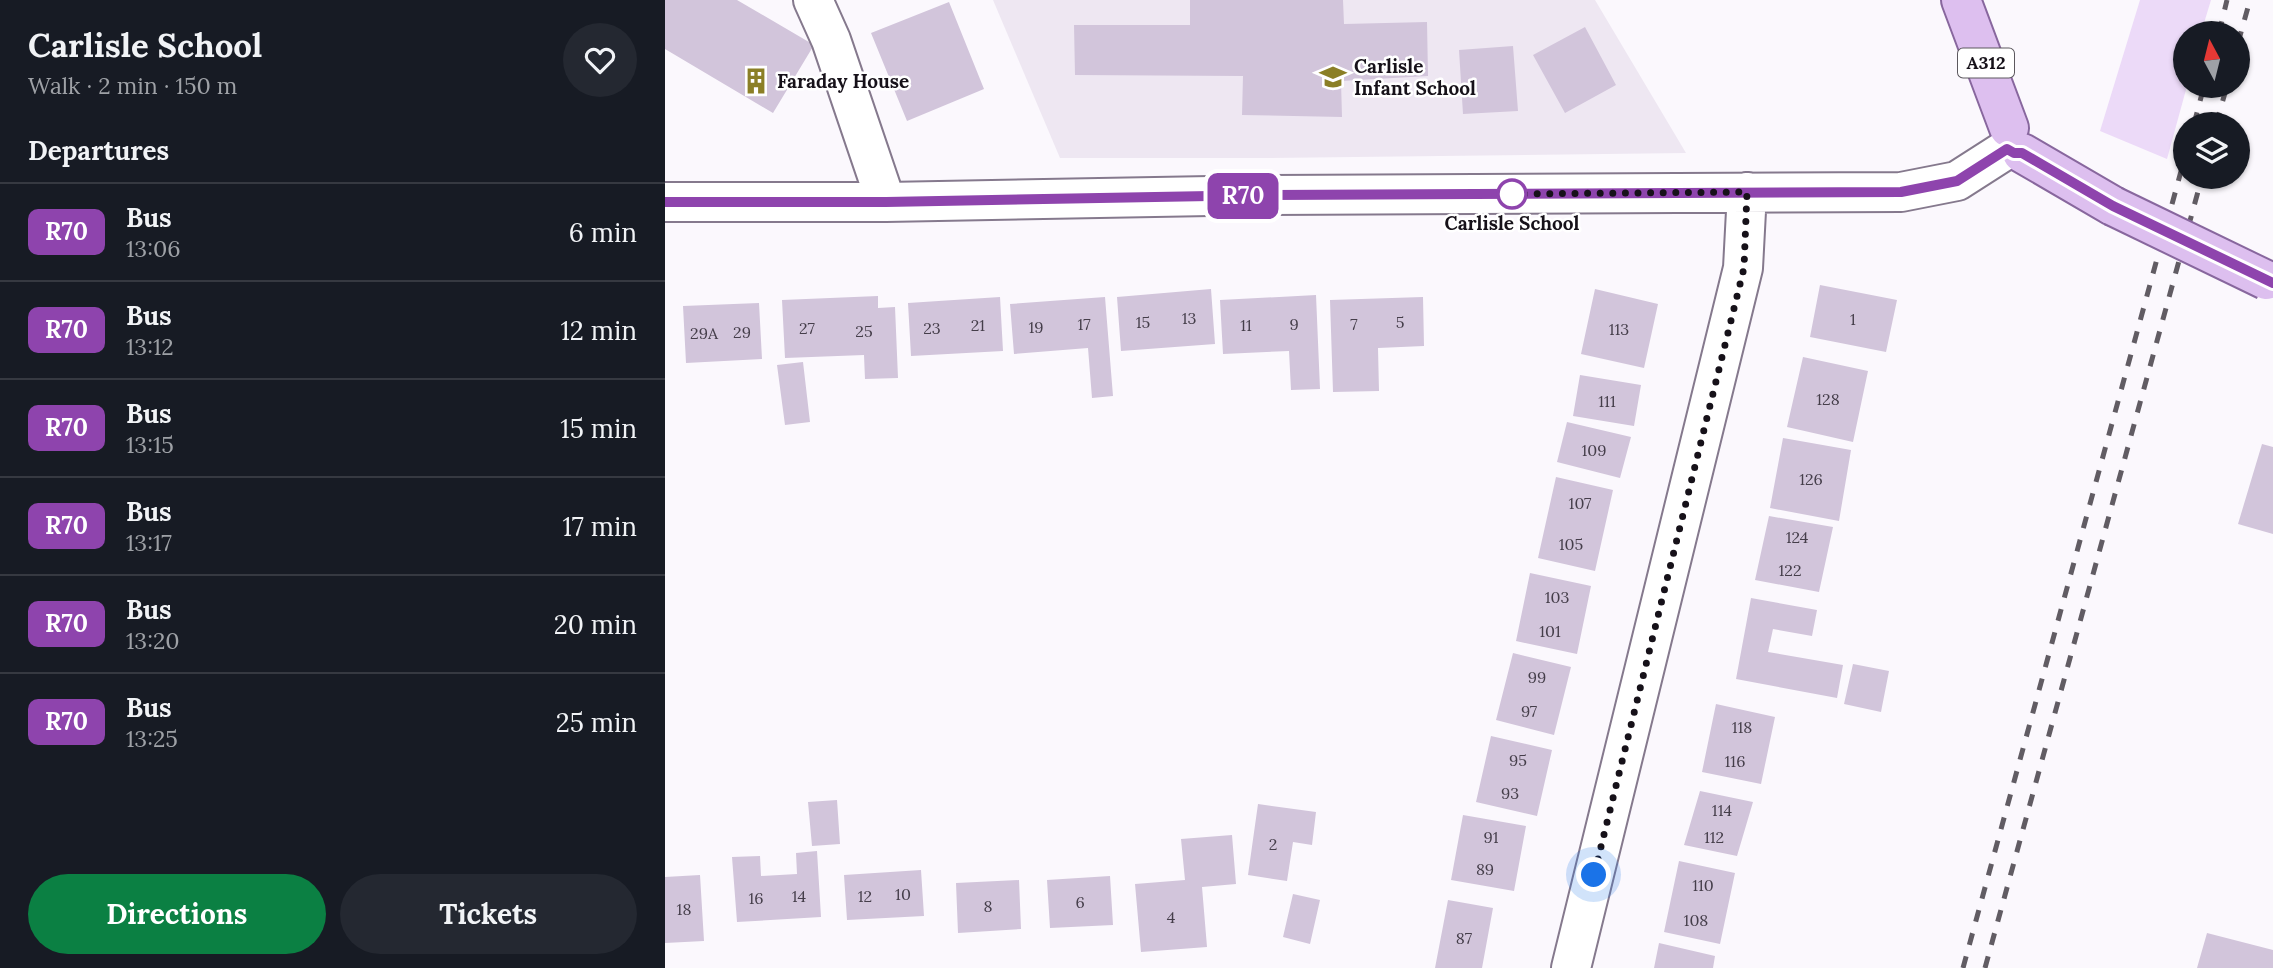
<!DOCTYPE html>
<meta charset="utf-8">
<style>
:root{--surface:#171b24;--page:#242831;--text:#f1f3f6;--muted:#9ea1a6;--line:#363941;--accent:#0b8043}
body{margin:0;font-family:Lora,serif;background:var(--page);color:var(--text);height:100vh;display:flex;flex-direction:column;font-size:26px;white-space:nowrap}
*{box-sizing:border-box;margin:0}
p{font-size:23px;color:var(--muted)}
.icon{flex:none;width:38px;height:38px;fill:none;stroke:currentColor;stroke-width:2;stroke-linecap:round;stroke-linejoin:round}
.map{position:relative;flex:1;overflow:hidden}
.drawer{display:flex;flex-direction:column;background:var(--surface);width:665px}
.drawer>*{flex:none}
.badge{padding:0 14px;border-radius:10px;font-size:24px;line-height:46px}
.needle{width:46px;rotate:353deg}
.buttons{position:absolute;left:1508px;top:21px;display:grid;gap:14px}
.buttons a{display:grid;place-items:center;width:77px;height:77px;border-radius:50%;background:var(--surface);box-shadow:0 2px 5px #0004;font-size:35px}
.you{position:absolute;width:35px;height:35px;margin:-18px;border:5px solid #fff;border-radius:50%;background:#1a73e8;box-shadow:0 0 0 10px #1a73e833}
.map>.badge{position:absolute;translate:-50% -50%;box-shadow:0 0 0 4px #fff}
h2{padding:0 28px;font-size:26px;line-height:63px}
.round{display:grid;place-items:center;flex:none;width:74px;height:74px;border-radius:37px;background:var(--page)}
.head{display:flex;align-items:center;justify-content:space-between;height:119px;padding:0 28px}
h1{font-size:33px;font-weight:800;line-height:52px}
.button{display:flex;gap:14px;margin-top:auto;padding:14px 28px}
.button a{flex:1;height:80px;border-radius:42px;background:var(--accent);color:#fff;font-size:28px;font-weight:800;line-height:80px;text-align:center}
.button a+a{background:var(--page);color:var(--text)}
ul{padding:0;list-style:none}
li{display:flex;align-items:center;gap:21px;height:98px;padding:0 28px;border-top:2px solid var(--line)}
li div{flex:1}
li b{display:block;font-size:26px}
li em{font-style:normal}
li .badge{min-width:77px;font-weight:700;text-align:center}
main{display:flex;flex:1;min-height:0}
.map>svg:first-child{display:block}
</style>
<main>
<section class="drawer">
<div class="head"><div><h1>Carlisle School</h1><p>Walk · 2 min · 150 m</p></div><a class="round"><svg class="icon" aria-label="heart" viewBox="0 0 24 24"><path d="M12 20l-8-8c-3-5 5-10 8-4 3-6 11-1 8 4z"/></svg></a></div>
<h2>Departures</h2>
<ul>
<li><span class="badge" style="background:#8e44ad;color:#fff">R70</span><div><b>Bus</b><p>13:06</p></div><em>6 min</em></li>
<li><span class="badge" style="background:#8e44ad;color:#fff">R70</span><div><b>Bus</b><p>13:12</p></div><em>12 min</em></li>
<li><span class="badge" style="background:#8e44ad;color:#fff">R70</span><div><b>Bus</b><p>13:15</p></div><em>15 min</em></li>
<li><span class="badge" style="background:#8e44ad;color:#fff">R70</span><div><b>Bus</b><p>13:17</p></div><em>17 min</em></li>
<li><span class="badge" style="background:#8e44ad;color:#fff">R70</span><div><b>Bus</b><p>13:20</p></div><em>20 min</em></li>
<li><span class="badge" style="background:#8e44ad;color:#fff">R70</span><div><b>Bus</b><p>13:25</p></div><em>25 min</em></li>
</ul>
<div class="button"><a>Directions</a><a>Tickets</a></div>
</section>
<div class="map">
<svg width="1608" height="968" viewBox="0 0 1608 968">
<rect width="100%" height="100%" fill="#fbf8fd"/>
<path fill="#eee7f2" d="M328,0H930L1021,153L600,158H395Z"/>
<path fill="#ecdaf8" d="M1475,0H1546L1536,33H1521L1522,86L1502,159L1435,131Z"/>
<path fill="#d2c5db" d="M0,0H72L149,45L108,113L0,49Z
M525,0H678L679,24L762,22L763,76L676,81L677,117L577,115L578,76L410,75L409,25H525Z
M284,2L319,89L242,121L206,33Z
M920,27L951,85L900,113L868,55Z
M848,46L853,111L798,114L794,50Z
M1155,285L1232,300L1221,352L1145,337Z
M546,289L550,344L456,351L452,297Z
M930,289L993,304L979,368L916,354Z
M651,295L655,389L626,390L624,351L558,354L555,300Z
M213,296V308L230,307L233,378L200,379L199,355L120,358L117,300Z
M335,297L338,351L246,356L243,303Z
M440,297L448,396L427,398L423,348L349,354L345,304Z
M758,297L759,346L713,348L714,391L668,392L665,300Z
M94,303L97,359L21,363L18,306Z
M1138,357L1203,371L1188,442L1122,427Z
M138,362L145,422L120,425L112,365Z
M915,375L976,385L969,426L908,416Z
M902,422L966,437L955,478L892,462Z
M1118,438L1186,450L1174,521L1105,508Z
M1597,444L1608,447V534L1573,524Z
M891,477L948,490L930,571L873,558Z
M1104,516L1168,527L1154,592L1090,580Z
M865,573L926,586L912,654L851,641Z
M1086,598L1152,610L1147,636L1108,629L1103,652L1178,665L1172,698L1071,679Z
M848,653L906,667L889,735L831,720Z
M1188,664L1224,671L1216,712L1179,704Z
M1051,704L1110,717L1096,784L1037,772Z
M826,736L887,750L872,816L811,802Z
M1035,791L1088,802L1072,856L1019,845Z
M172,800L175,844L147,846L143,802Z
M593,804L651,812L647,845L628,842L622,881L583,875Z
M798,815L861,826L849,891L786,880Z
M567,835L571,884L537,887L542,947L476,952L470,884L520,880L516,839Z
M152,851L156,917L72,922L67,857L95,856L96,876L132,874L131,853Z
M1014,861L1070,873L1055,944L999,932Z
M256,870L259,916L182,920L179,875Z
M35,875L39,941L0,943V877Z
M445,876L448,925L385,928L382,880Z
M354,880L356,929L293,933L291,883Z
M628,894L655,900L645,944L618,937Z
M783,900L828,908L817,968H770Z
M1542,933L1608,950V968H1532Z
M994,943L1050,956L1048,968H989Z"/>
<g fill="none" stroke-linecap="round" stroke-linejoin="round">
<g stroke="#85798d" stroke-width="42">
<path id="minor" d="M148,0L166,40L221,202
M0,202H221L601,195L1236,192L1292,181L1342,149
M906,968L1078,268L1082,192"/>
</g>
<g stroke="#88679e" stroke-width="42">
<path id="major" d="M1296,0L1344,128
M1357,153L1448,206"/>
</g>
<use href="#minor" stroke="#fff" stroke-width="38"/>
<use href="#major" stroke="#ddbfef" stroke-width="38"/>
<path stroke="#615c63" stroke-width="5" stroke-dasharray="12 12" stroke-linecap="butt" d="M1554,33L1562,0
M1573,43L1585,0
M1529,124L1539,86
M1551,124L1562,86
M1298,968L1521,153
M1320,968L1537,177"/>
<g stroke="#88679e" stroke-width="42" stroke-linecap="butt">
<path id="major-bridge" d="M1448,206L1601,280"/>
</g>
<use href="#major-bridge" stroke="#ddbfef" stroke-width="38"/>
</g>
<g fill="none" stroke-linecap="round" stroke-linejoin="round">
<g stroke="#fff" stroke-width="16">
<path id="line" d="M0,202H221L601,195L1236,192L1292,181L1342,149L1349,153H1357L1448,206L1608,283"/>
</g>
<use href="#line" stroke="#8e44ad" stroke-width="10"/>
<path stroke="#161119" stroke-width="7" stroke-dasharray="0 12.6" d="M847,194L1082,192L1079,268L929,875"/>
</g>
<defs>
<g id="school-bare" transform="scale(2.1)"><path d="M0-5L7-2L0 1L-7-2ZM-4 1L0 2.5L4 1V4Q0 6-4 4Z" fill="#8b7f26" stroke="#fff" stroke-width="2.5" paint-order="stroke"/></g>
<g id="building-bare" transform="scale(2.1)"><path d="M-4-6H4V6H1V3H-1V6H-4ZM-2.5-4.3h1.7v1.8h-1.7ZM.8-4.3h1.7v1.8H.8ZM-2.5-1h1.7V.8h-1.7ZM.8-1h1.7V.8H.8Z" fill="#8b7f26" stroke="#fff" stroke-width="2.5" paint-order="stroke"/></g>
</defs>
<g fill-rule="evenodd">
<use href="#school-bare" x="668" y="77"/>
<use href="#building-bare" x="91" y="81"/>
</g>
<circle fill="#fff" stroke="#8e44ad" stroke-width="3.5" cx="847" cy="194" r="14"/>
<g text-anchor="middle" stroke-width="5" stroke-linejoin="round" paint-order="stroke">
<g font-size="16" fill="#453e4a">
<text x="524" y="324">13</text>
<text x="1188" y="325">1</text>
<text x="478" y="328">15</text>
<text x="735" y="328">5</text>
<text x="419" y="330">17</text>
<text x="629" y="330">9</text>
<text x="689" y="330">7</text>
<text x="313" y="331">21</text>
<text x="581" y="331">11</text>
<text x="371" y="333">19</text>
<text x="142" y="334">27</text>
<text x="267" y="334">23</text>
<text x="954" y="335">113</text>
<text x="199" y="337">25</text>
<text x="77" y="338">29</text>
<text x="39" y="339">29A</text>
<text x="1163" y="405">128</text>
<text x="942" y="407">111</text>
<text x="929" y="456">109</text>
<text x="1146" y="485">126</text>
<text x="915" y="509">107</text>
<text x="1132" y="543">124</text>
<text x="906" y="550">105</text>
<text x="1125" y="576">122</text>
<text x="892" y="603">103</text>
<text x="885" y="637">101</text>
<text x="872" y="683">99</text>
<text x="864" y="717">97</text>
<text x="1077" y="733">118</text>
<text x="853" y="766">95</text>
<text x="1070" y="767">116</text>
<text x="845" y="799">93</text>
<text x="1057" y="816">114</text>
<text x="826" y="843">91</text>
<text x="1049" y="843">112</text>
<text x="608" y="850">2</text>
<text x="820" y="875">89</text>
<text x="1038" y="891">110</text>
<text x="238" y="900">10</text>
<text x="134" y="902">14</text>
<text x="200" y="902">12</text>
<text x="91" y="904">16</text>
<text x="415" y="908">6</text>
<text x="323" y="912">8</text>
<text x="19" y="915">18</text>
<text x="506" y="923">4</text>
<text x="1031" y="926">108</text>
<text x="799" y="944">87</text>
</g>
<rect fill="#fff" stroke="#5c585e" stroke-width="2" x="1293" y="48.5" width="56" height="29" rx="5"/>
<g font-size="18" font-weight="bold" fill="#161119">
<text x="1321" y="69">A312</text>
</g>
<g font-size="19" font-weight="bold" fill="#161119" stroke="#fff" text-anchor="start">
<text x="689" y="73">Carlisle<tspan x="689" dy="22">Infant School</tspan></text>
<text x="112" y="88">Faraday House</text>
</g>
<g font-size="19" font-weight="bold" fill="#161119" stroke="#fff">
<text x="847" y="230">Carlisle School</text>
</g>
</g>
</svg>
<div class="buttons">
<a><svg class="needle" viewBox="-14 -14 28 28"><path d="M0-13l5 13h-10z" fill="#e53935"/><path d="M0 13l5-13h-10z" fill="#9ea1a6"/></svg></a>
<a><svg class="icon" aria-label="layers" viewBox="0 0 24 24"><path d="M12 4l9 5-9 5-9-5zM3 14l9 5 9-5"/></svg></a>
</div>
<div class="you" style="left:929px;top:875px"></div>
<b class="badge" style="left:578px;top:196px;background:#8e44ad;color:#fff">R70</b>
</div>
</main>
